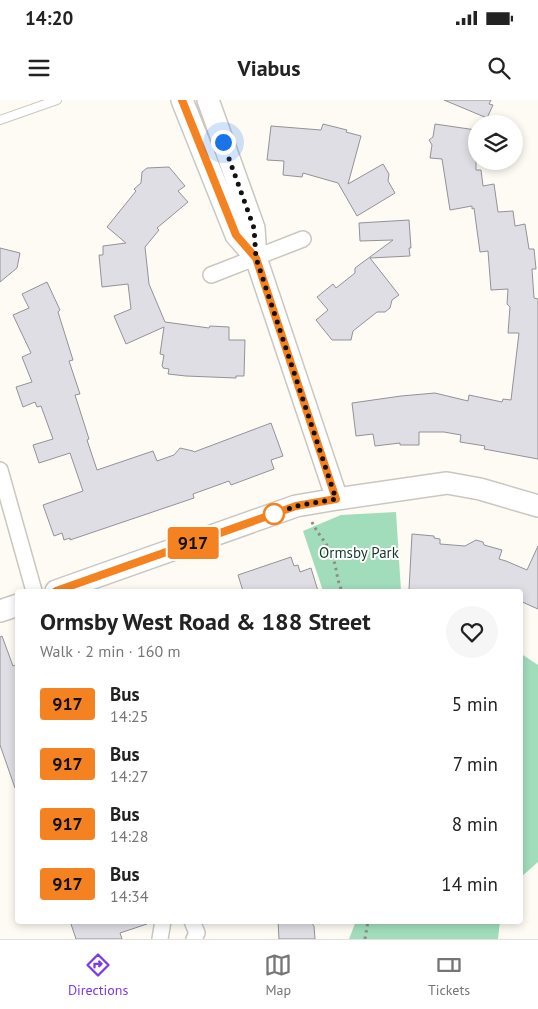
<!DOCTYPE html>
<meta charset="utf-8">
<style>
:root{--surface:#fff;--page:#f6f6f6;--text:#222;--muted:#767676;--line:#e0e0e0;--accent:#7c3aed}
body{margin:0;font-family:"PT Sans",sans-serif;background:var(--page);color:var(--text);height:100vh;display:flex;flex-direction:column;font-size:19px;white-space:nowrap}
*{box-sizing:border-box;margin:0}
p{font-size:16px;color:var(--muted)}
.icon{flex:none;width:28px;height:28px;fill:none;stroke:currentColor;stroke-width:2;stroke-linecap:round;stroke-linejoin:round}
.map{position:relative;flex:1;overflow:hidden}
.drawer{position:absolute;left:15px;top:489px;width:508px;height:335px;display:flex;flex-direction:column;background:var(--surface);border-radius:5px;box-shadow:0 2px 8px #0003}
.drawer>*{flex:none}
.badge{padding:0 10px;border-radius:4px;font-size:18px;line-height:32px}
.tools{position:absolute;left:468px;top:15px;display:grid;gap:10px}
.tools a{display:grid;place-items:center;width:55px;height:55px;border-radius:50%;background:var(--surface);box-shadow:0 2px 8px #0003;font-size:25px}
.you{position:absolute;width:25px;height:25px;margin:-12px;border:4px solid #fff;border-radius:50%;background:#1a73e8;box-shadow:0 0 0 8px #1a73e833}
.map>.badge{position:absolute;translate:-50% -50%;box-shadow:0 0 0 2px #fff}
.round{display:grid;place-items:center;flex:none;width:52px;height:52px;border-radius:26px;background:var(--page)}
.head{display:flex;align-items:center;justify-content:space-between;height:85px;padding:0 25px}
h1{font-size:24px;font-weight:700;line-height:38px}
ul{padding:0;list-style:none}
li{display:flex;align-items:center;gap:15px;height:60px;padding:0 25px}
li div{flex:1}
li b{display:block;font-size:19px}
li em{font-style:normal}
li .badge{min-width:55px;font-weight:700;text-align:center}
.status{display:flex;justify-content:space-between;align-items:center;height:35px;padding:0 25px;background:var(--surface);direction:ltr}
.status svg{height:14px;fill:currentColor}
header{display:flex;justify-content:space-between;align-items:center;height:65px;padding:0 25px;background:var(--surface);font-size:22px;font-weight:700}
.dock{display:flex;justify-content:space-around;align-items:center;height:70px;border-top:1px solid var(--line);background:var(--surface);font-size:14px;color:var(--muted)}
.dock a{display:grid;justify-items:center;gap:2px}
.dock .selected{color:var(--accent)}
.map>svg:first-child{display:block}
</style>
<div class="status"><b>14:20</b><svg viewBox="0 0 49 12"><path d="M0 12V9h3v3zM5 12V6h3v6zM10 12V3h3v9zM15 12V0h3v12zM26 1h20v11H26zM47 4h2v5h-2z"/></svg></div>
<header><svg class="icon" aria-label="menu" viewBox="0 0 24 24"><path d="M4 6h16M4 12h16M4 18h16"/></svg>Viabus<svg class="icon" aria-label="search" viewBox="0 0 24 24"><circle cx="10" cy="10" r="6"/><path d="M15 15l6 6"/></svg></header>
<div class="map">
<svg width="538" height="839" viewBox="0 0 538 839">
<rect width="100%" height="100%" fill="#fdfbf4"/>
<path fill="#a1ddbb" d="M396,412L401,491H323L303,431L341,415Z
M520,553L538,565V762L520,778Z
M356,821H500L498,839H349Z"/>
<path fill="#dfdee4" stroke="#939298" d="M444,0H491L489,4L493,5L487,18Z
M323,24L347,30L346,32L361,36L348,84L383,64L389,74L388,81L395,93L357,116L338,83L303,73L302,77L283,75L284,61L267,60L271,26L321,30Z
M435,24L476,30V70H481L483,86L494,84L498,112L513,111L515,126L525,124L529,149H534L536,169H532L534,198L538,199V359L484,349L485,346L460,342L461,335L444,332H419V345H400V343L375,346L373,334L356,336L352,303L401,296L435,293L468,301L469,295L502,302L503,299L511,300L519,233H508L510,207L507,204L508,189L491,190L488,151L480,152L474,108L472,109V106L450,110L442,59L430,58L432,45L429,40L433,37Z
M169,67L185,86L178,91L188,102L157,128L159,130L145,147L149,184L165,222L209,228L210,226L229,227V240H245L244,276H236V278L186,276L168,274L169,269L163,268V267L162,266L164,255L160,254L164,227L126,244L114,216L131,209L128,184L102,187L99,155H103V146L126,143L107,127L136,91L134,89L141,83L142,72L147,68Z
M409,120L411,148H409L410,156L370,158L399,195L392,200L390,208L385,212H377L353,231L351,240H332L316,220L328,210L317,197L333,184L336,188L355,173V168L393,140L360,141L359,123Z
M0,148L20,153L17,168L0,182Z
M47,182L60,210L58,212L73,260L69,261L80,294L75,295L89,339L87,340L97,370L153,351L157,361L174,355L180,348L193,351L194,352L271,323L283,356L271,360L274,369L231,385L229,381L193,394L194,398L70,440V438L64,440L62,433L54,436L43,405L83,391L70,353L39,363L33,345L53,339L41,306L37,307L35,302L23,307L16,287L32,282L22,257L31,253L13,215L29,208L22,194Z
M412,434L434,436V438L440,439V444L465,446L476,440L483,442L484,445L502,450L499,459L506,461L527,470L538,446V509L520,501V491H414V490H409Z
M291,457L294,466L298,465L300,472L311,468L318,491H243L238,475Z
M2,536L13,566L18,564V687L15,688L0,645V537Z
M70,821H146L147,824L120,833L122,839H76Z
M278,821H310L314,826L315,839H279Z"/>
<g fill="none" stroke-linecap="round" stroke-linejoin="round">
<g stroke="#cac7c1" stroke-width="10">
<path id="lane" d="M0,20L57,0"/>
</g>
<g stroke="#cac7c1" stroke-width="18">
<path id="street" d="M211,175L303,139
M0,370L34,491
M192,821L197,833L194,839
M160,839L163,821"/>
</g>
<g stroke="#cac7c1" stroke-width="24">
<path id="secondary" d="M182,0L236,135L256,158
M208,0L254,128L256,158L337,399
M56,491L296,406L337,399L447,383L480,389L538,406
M0,511L18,505"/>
</g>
<path stroke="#8e8c88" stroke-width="3" stroke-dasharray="2.5 4" stroke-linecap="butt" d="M312,422C317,433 326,442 331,453C337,465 336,479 342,491
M365,839L368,821"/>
<use href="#lane" stroke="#fff" stroke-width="8"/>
<use href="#street" stroke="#fff" stroke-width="15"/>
<use href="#secondary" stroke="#fff" stroke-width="21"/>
</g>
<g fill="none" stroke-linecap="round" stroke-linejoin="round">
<g stroke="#fff" stroke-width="11">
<path id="line" d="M56,491L296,406L336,399L256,158L236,135L182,0"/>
</g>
<use href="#line" stroke="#f58220" stroke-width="8"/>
<path stroke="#131210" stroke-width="5" stroke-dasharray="0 9" d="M223,42L254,128L256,158L336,399L296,406L274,414"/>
</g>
<circle fill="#fff" stroke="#f58220" stroke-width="2.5" cx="274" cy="414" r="10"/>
<g text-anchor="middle" stroke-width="4" stroke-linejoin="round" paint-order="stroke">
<g font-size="15" fill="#143826" stroke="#fff">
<text x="359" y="458">Ormsby Park</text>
</g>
</g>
</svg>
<div class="tools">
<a><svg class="icon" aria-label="layers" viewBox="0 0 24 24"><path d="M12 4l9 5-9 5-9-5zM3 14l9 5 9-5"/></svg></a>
</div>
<div class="you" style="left:223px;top:42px"></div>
<b class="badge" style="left:193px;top:443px;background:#f58220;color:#111">917</b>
<section class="drawer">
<div class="head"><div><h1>Ormsby West Road &amp; 188 Street</h1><p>Walk · 2 min · 160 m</p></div><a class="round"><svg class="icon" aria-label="heart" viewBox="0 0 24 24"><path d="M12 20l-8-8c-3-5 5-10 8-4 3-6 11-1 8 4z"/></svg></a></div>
<ul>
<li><span class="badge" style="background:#f58220;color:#111">917</span><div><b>Bus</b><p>14:25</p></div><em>5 min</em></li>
<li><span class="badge" style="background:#f58220;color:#111">917</span><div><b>Bus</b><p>14:27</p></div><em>7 min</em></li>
<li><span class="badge" style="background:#f58220;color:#111">917</span><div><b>Bus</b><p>14:28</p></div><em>8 min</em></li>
<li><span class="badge" style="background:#f58220;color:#111">917</span><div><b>Bus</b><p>14:34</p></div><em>14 min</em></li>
</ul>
</section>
</div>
<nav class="dock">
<a class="selected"><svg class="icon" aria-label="directions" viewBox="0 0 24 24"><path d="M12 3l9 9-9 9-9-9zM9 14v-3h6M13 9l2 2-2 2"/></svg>Directions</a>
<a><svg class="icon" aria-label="map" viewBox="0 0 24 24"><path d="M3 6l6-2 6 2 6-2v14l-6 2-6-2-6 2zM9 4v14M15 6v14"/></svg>Map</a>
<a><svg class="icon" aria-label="tickets" viewBox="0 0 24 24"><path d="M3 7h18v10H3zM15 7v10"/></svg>Tickets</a>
</nav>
